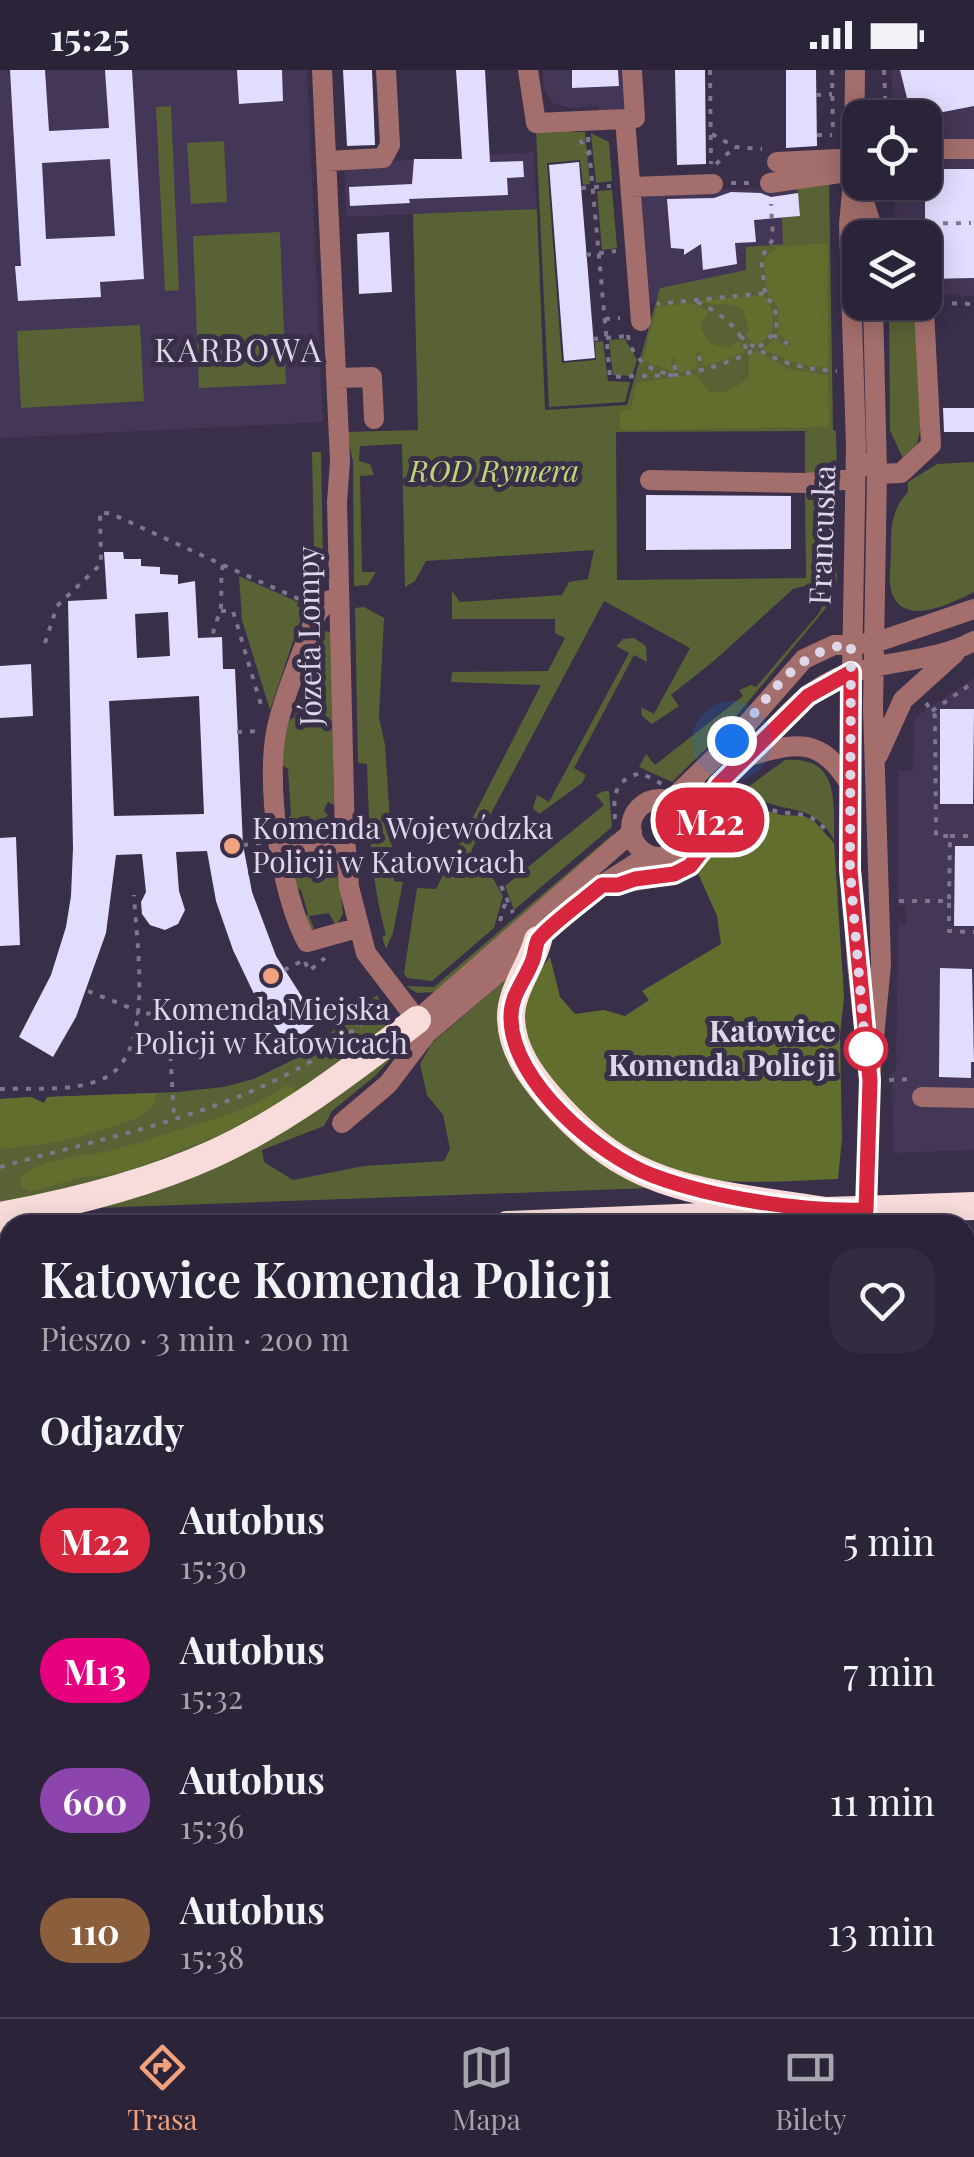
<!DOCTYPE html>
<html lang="pl">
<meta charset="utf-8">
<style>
:root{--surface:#2b2337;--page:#332b3f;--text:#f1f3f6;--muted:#a6a4ad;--line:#474052;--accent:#f1a17c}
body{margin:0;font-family:"Playfair Display",serif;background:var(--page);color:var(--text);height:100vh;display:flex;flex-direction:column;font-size:38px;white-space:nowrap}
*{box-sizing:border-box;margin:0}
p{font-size:32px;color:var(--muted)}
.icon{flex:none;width:55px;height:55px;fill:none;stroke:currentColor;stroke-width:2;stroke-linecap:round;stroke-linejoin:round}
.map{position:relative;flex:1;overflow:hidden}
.drawer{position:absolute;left:0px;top:1145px;width:975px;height:802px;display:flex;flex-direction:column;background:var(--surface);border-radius:30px 30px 0 0;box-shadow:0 5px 25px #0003,0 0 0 2px var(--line)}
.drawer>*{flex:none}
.badge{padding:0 20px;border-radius:32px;font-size:35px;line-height:65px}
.controls{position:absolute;left:842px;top:30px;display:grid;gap:20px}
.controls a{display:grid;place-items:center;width:100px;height:100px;border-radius:20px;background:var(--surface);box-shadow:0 5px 25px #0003,0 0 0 2px var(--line);font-size:50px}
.you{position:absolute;width:50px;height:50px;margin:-25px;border:8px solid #fff;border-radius:50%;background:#1a73e8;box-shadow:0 0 0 15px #1a73e833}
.map>.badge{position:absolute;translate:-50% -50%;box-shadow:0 0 0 5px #fff}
h2{padding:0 40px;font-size:38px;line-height:90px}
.round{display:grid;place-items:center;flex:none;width:105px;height:105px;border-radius:30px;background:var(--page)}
.summary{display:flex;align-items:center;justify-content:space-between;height:170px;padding:0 40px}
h1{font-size:48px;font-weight:600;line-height:75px}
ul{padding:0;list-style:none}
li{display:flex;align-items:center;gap:30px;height:130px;padding:0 40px}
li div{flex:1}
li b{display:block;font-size:38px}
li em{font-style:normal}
li .badge{min-width:110px;font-weight:700;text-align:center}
.status{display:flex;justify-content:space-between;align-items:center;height:70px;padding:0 50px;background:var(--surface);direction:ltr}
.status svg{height:28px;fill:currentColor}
.tab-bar{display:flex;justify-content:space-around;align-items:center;height:140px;border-top:2px solid var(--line);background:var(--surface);font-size:28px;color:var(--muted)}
.tab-bar a{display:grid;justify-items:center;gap:5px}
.tab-bar .active{color:var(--accent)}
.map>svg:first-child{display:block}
</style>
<div class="status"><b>15:25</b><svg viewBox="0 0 49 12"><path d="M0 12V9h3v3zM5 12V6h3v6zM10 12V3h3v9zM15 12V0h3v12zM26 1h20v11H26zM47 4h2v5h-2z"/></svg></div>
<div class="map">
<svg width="974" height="1947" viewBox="0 0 974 1947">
<rect width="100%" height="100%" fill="#392f49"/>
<path fill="#433656" d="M0,0H307L323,352L0,368Z
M542,0H629L631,45L599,47L598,36L572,38L553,34L544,18Z
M891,0H974V226L930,224L925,217V168L895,167V113L925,112V48L894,47Z
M534,82L537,139L346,147L344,94Z
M797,114L831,170L746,177L747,200L660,218L656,231L645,235L636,122L776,118Z
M974,608V1080L893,1083L892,1001H896L898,853H906V836H898V701L913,700L914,648Z
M974,1779V1947H771L773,1938H965V1780Z
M388,1938H499L497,1947H386Z"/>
<path fill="#586234" d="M171,36L179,220L165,221L156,37Z
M570,59L571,62H585L590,114L583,115L580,90L547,93L562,293L596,290L595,272L603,271L608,311L630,312L625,332L549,337L536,61Z
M591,63L609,72L612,111L596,113Z
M224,71L227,132L191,134L187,73Z
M829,107L833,360L836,361L837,402L805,405V361L616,362L617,510L806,508L805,423L836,422L837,510L830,533L723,662L672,712L639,697L646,684L655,695L743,626L739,620L751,615L756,617L820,542L823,533L809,515L793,519L715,590L671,625L679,636L652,654L642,646L641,637L654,644L690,578L604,531L471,781L483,791L503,826L494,858L432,911L407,908L404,903L417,818L436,819L541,615L451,612L452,602L548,601L565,568L555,563V549H452V521L460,532L562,525L569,512L588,509L594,480L426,491L415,511L405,517L402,374L360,376L359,391L370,394L374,405L360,406L362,502H376L368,515L354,516L353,391L346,362L418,360L413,144L537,139L545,340L627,335L660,218L746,200V177L783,174L782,148L800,146L797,114Z
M612,120L617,178L602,180L597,121Z
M280,162L286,314L199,318L193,166Z
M889,233H903L917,250L921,356L917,374L903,389L890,360Z
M140,255L144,331L21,338L17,261Z
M625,269L637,290L632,306L613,305L609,270Z
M312,382H321L323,492C313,497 305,494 300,483L301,480H314Z
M974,392V522C955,531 910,556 894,528C887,516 891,495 891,481C891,458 891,440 908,422V412L937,394Z
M239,506L298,532L297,536L304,539L270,640L242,550Z
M364,537L384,548L379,647L385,675L394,811L403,812L393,863L386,879L382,867L386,865C370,808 369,753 367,694L358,693L355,538Z
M319,559L331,563L334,735L328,732L324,740L328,746L311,755L309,746L299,747L300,758L290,759L284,753L291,745L288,699L281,694L286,651L294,648L315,586L310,576Z
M634,568L646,576L647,592L634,585L574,698L586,705L582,713L539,744L533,738L537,725L549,732L629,583L616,576L623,569Z
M785,690C839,685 834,731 834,770C811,727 779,748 744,720Z
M604,721H609L612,757L514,840L505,816L604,735L596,725Z
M613,764V770L437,922L417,923L406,916L434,917Z
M315,784C342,792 340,820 343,844L336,856L329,843L309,846L315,861L303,852L308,844L301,820L292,815L288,796L317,798Z
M514,902L651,1118L95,1138L411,967L375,1006L332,1041L324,1056L262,1080L264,1092L293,1110L364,1096L444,1091L450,1079L443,1045L427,1025L420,994L432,973Z
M377,925L390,949L378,970L222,1069L129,1105L0,1134V1029L31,1027L44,1033L47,1027L177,1022L223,1017L254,1009L305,984Z
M965,1241H974V1342H965Z
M10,1266V1369L0,1370V1266Z
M0,1376H10V1706L0,1704Z
M965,1386H974V1470L965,1471Z
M32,1938H147L151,1947H40Z"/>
<path fill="#616e2d" d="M828,173V298C804,297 784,289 762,279L774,269L788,277L791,273L778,264L779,240L767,221L764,188L777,177Z
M764,225C776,246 779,261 757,275L745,266L749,259L742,239C728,230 715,238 700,231Z
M692,233L709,242L700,255L709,273L726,278L739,271L745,282L704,297L701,282L695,283L698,298L678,303L674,287L670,288L674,303L643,290L657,237Z
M757,281L788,299L828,305L829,357L620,360V340L631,339L637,313L695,304L709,321C724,326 739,317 749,306V285Z
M739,725L764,740L781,745L804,746L814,751L834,773L844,926L840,965L842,1069L838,1109C779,1111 712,1119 656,1095C605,1074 546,1021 528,970C526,964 521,954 520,948C520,926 538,903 550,887L560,927L575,944L604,940L625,946L649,930L642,921L721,874L717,846L697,801L724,733L727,735Z
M286,1016L293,1017L295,1021L289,1028L219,1065L136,1098L104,1106L82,1107L32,1122L22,1117L20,1108C43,1087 80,1087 109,1081C127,1077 144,1070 162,1065C204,1052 249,1041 286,1016Z
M157,1023L154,1035L138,1048L82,1066L47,1074L0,1079V1029L31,1027L44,1033L47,1027Z"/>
<path fill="#e2dcfe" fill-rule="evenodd" d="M10,0H45L49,61L109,58L105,0H132L144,209L100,212L101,227L18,231L15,196H21ZM110,89L115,166L46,169L42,93Z
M237,0H282L283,31L239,34Z
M343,0H372L375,75L347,76Z
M456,0H485L490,92L523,91L524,107L507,108L508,125L409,129L410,133L350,136L349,117L412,114L414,89H462Z
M572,0H618L619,16L572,18Z
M675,0H705L706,94L677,95Z
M786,0H816L817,76L786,78Z
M900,0H974V36L912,48Z
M579,92L595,288L564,291L549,95Z
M925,99H974V208L925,209Z
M731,122L761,123L771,127L798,123L800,146L754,150L756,172L735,173L737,194L703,200L701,174L684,185V179L671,178L667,129L714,128Z
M389,162L392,222L359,224L357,164Z
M943,338H974V362H944Z
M646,425L791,426V479L646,480Z
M104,482H123L124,489H141V496L160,497V504L178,505V514L195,511L198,568L222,567L223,599H235L243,775L252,822L276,886L318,952L288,976L255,926L233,880L216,831L207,781L176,782L179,821L185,840L178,854L165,860L150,855L142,844L141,832L146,822L142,784L116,785L106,863L76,947L53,987L19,967L51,905L66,857L71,826L73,778L68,531L107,529ZM168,542L170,586L137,588L135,544ZM199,626L204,744L114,746L109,631Z
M31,594L33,646L0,648V596Z
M940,639H974L973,734H940Z
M16,767L20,875L0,876V768Z
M955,776H974V856H954Z
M940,898L972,899L974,992H971V1008L939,1007Z"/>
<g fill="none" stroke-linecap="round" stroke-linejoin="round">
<path stroke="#7e768c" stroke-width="4" stroke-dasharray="5 8" stroke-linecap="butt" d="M710,0L711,94
M832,0L833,65
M884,0L886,48
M816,25L832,24
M712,64L735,77L762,79
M817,65H832
M588,67L610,307L676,305L674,292
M580,70L590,86
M716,94L735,77
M731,113H751
M581,118L611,116
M891,154L971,153
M586,185L616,181
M765,223L761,188L773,169L771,134
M697,232C719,242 742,258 747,283
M939,233L974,234
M605,249L620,248
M628,265C631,290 654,304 678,305C705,300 775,284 777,251C777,240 770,232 765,223L657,234
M773,265L788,274
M740,266C768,290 801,300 837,301
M593,269L628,266
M699,286L702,300
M223,495L301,530
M807,535L827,512L836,515
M221,541H233L261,635
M45,573L57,536L101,494L100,442L112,444L223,495C220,510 222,521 221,536C220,547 213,555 213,567
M926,633L935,646L936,766H950L949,831
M932,641L974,612
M237,662L258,661
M740,719C748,726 756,733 766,738C793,749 809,735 829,765
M615,749C613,725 614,710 641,703L662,714
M950,766H974
M243,775L261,773
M501,816L513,843
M899,831H949V861L974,862
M500,851L507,827
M305,892L309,901L325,888
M284,900L302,891
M88,921L138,941V944L168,943L174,1047
M889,1010L914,1009
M0,1019C31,1018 70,1022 100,1010C157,989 136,874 134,825
M0,1097C102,1068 215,1047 308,993C334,978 358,956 381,937
M965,1276L974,1274
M0,1298H10
M965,1332L974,1336
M965,1474H974
M754,1947L757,1938"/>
<path stroke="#a36e6c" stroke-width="20" d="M322,0L340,391L337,432L345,769L349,817L366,883L427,963L602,815L649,785
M528,0L536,53L625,49L641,251
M855,0L854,101L849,154L856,376L849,773L857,894L870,1010
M625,49L635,48L632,0
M925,79H974
M327,91L383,88L390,75L386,0
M777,92L838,89
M770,113L854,101
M858,113L871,154V168
M631,117L713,114
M336,308L372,307L374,349
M869,393L877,404L901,403L931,375L924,240L917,232
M650,410L805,413L855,409
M339,527L328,531L317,543C304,579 287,616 278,653C264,706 280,824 307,872L357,858
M878,685L903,630L955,583
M750,686C798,671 821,668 850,714
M631 758a29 29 0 1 1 58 0a29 29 0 1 1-58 0Z
M670,731L732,671L804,589L834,575L874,573L974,539
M688,748C705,725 727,708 747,687C777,657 804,618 847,604C888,590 935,592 974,571
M279,774L345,769
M613,815L674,804L689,796L705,777L718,715
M417,950L632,762
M922,1027L974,1028
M342,1053L388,1014L427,963
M865,1155L870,1010L881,894L873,638L877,404L873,232
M965,1224H974
M0,1256H10
M965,1500H974
M0,1713L10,1729
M10,1760L5,1908L10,1915
M965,1894L974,1893
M25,1938L31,1947
M164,1938L167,1947
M602,1938L614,1947
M627,1938L640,1947
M656,1938L658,1939
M209,1947L211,1938
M250,1947L252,1938
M398,1947L400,1938
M519,1947L521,1938
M576,1947L583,1938
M731,1947L733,1938
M788,1947V1943L798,1938"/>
<path stroke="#f7dcdb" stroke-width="28" d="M538,870C531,897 510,921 511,949C512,980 531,1006 551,1029C572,1053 597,1077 626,1093C684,1126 760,1130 825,1141
M890,1139L974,1136
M0,1146C71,1133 147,1114 213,1084C286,1051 353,999 417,950
M507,1155L774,1144
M0,1174H10
M965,1181H974
M0,1217H10"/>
<path stroke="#f7dcdb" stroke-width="28" d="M825,1141L890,1139"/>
</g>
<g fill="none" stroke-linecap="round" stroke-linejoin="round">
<g stroke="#fff" stroke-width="22">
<path id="line" d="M851,602L850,800L870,1010L866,1140C804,1142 713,1128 654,1106C599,1086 512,1012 511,949C510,926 524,912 532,892C535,886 535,876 538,870C549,855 587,828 602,815H618L635,809L674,804L690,796L705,777L718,715L808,626Z"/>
</g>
<use href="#line" stroke="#d7263d" stroke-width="15"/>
<path stroke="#ddd7e7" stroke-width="10" stroke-dasharray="0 18" d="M732,671C764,634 797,576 851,575L850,800L866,986V979"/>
</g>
<g fill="#f1a17c" stroke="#392f49" stroke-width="4">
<circle cx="232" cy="776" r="10"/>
<circle cx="271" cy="906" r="10"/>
</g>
<circle fill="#fff" stroke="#d7263d" stroke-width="5" cx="866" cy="979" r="20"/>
<g text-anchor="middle" stroke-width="10" stroke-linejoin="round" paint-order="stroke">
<g font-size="30" font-style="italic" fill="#c0d578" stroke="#392f49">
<text x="494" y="412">ROD Rymera</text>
</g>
<g font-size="30" fill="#ddd7e7" stroke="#392f49">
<text transform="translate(823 465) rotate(-88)" y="10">Francuska</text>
<text transform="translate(310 566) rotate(-91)" y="10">Józefa Lompy</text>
</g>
<g font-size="30" fill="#ddd7e7" stroke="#392f49" text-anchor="start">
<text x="252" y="769">Komenda Wojewódzka<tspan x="252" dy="34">Policji w Katowicach</tspan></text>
<text x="271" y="950" text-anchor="middle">Komenda Miejska<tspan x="271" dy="34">Policji w Katowicach</tspan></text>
</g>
<g font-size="30" font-weight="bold" fill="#ddd7e7" stroke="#392f49" text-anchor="end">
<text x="836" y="972">Katowice<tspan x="836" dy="34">Komenda Policji</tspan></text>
</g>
<g font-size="32" letter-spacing="2.5" fill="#ddd7e7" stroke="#392f49">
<text x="239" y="292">KARBOWA</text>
</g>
</g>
</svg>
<div class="controls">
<a><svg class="icon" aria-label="locate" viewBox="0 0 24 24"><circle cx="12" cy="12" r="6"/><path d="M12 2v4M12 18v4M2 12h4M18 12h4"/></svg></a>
<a><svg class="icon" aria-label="layers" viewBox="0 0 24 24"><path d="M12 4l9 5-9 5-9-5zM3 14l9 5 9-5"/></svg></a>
</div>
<div class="you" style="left:732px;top:671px"></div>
<b class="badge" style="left:710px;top:750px;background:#d7263d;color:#fff">M22</b>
<section class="drawer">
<div class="summary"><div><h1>Katowice Komenda Policji</h1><p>Pieszo · 3 min · 200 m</p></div><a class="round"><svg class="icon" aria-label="heart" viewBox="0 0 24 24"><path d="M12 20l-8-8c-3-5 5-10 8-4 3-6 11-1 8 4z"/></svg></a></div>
<h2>Odjazdy</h2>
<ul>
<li><span class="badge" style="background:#d7263d;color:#fff">M22</span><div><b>Autobus</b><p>15:30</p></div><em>5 min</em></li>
<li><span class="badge" style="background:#e6007e;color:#fff">M13</span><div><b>Autobus</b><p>15:32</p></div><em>7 min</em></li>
<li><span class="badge" style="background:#8e44ad;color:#fff">600</span><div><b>Autobus</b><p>15:36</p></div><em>11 min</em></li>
<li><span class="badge" style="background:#8b5e3c;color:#fff">110</span><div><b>Autobus</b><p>15:38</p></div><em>13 min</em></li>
</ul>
</section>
</div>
<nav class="tab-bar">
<a class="active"><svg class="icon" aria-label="directions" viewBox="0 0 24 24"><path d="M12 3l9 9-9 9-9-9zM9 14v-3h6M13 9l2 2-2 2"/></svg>Trasa</a>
<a><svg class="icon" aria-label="map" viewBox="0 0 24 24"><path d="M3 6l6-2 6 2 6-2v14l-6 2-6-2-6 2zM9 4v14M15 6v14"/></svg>Mapa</a>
<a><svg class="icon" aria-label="tickets" viewBox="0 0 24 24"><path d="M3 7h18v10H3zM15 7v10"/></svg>Bilety</a>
</nav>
